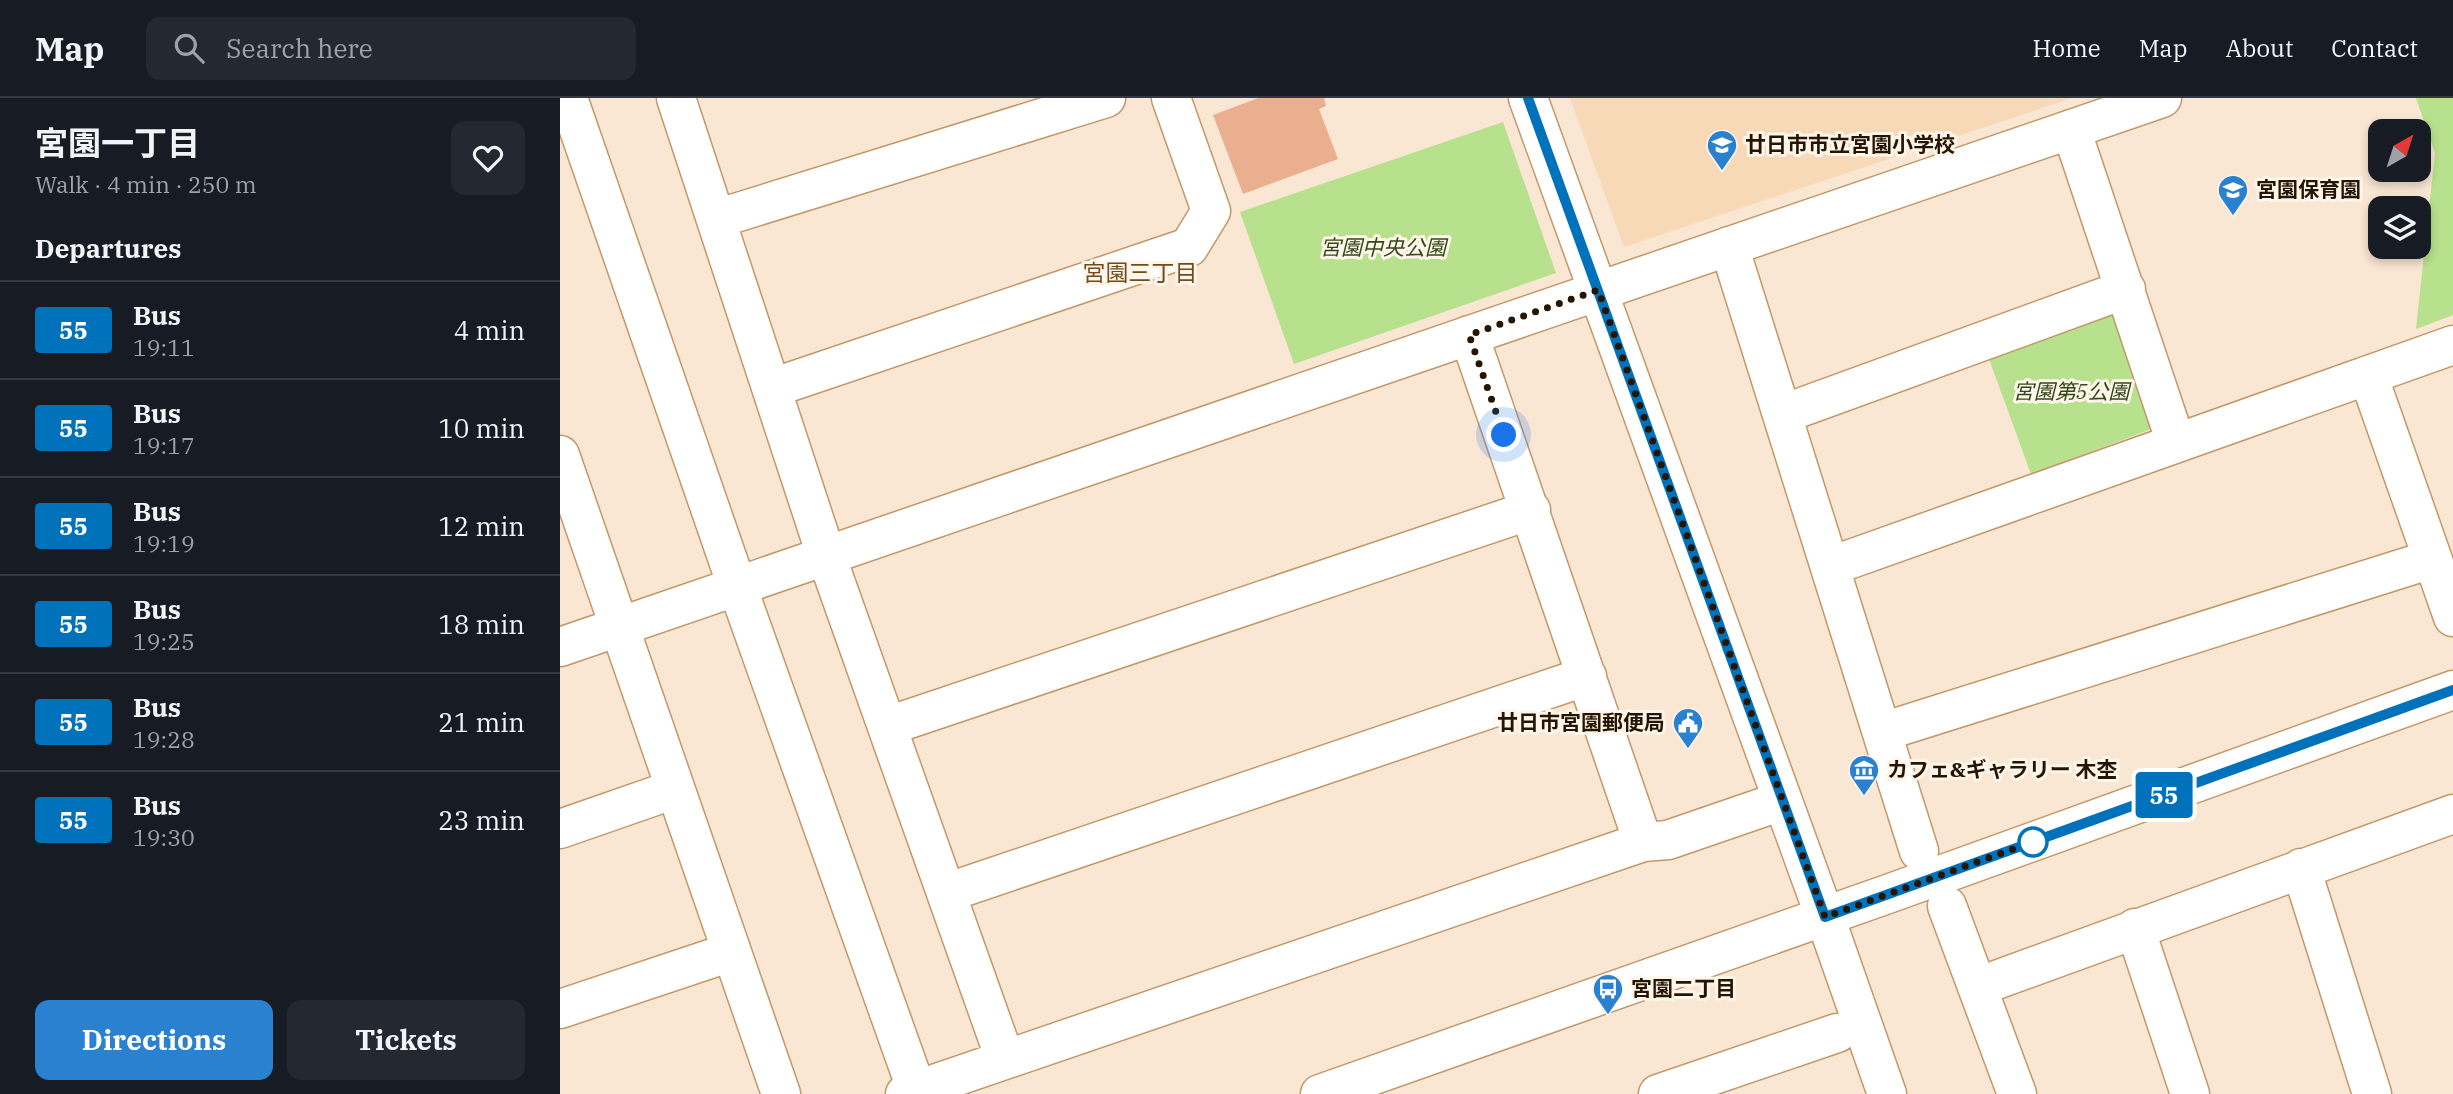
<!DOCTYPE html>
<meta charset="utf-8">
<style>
:root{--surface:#171b24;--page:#242831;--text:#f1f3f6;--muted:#9ea1a6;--line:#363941;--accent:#2a81cf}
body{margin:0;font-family:"IBM Plex Serif","Noto Sans JP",serif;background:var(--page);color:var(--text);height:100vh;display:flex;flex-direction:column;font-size:26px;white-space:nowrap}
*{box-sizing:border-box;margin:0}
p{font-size:23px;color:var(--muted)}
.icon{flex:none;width:38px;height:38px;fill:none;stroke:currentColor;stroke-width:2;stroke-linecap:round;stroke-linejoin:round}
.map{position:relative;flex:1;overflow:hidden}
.side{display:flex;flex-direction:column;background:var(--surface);width:560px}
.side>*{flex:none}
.badge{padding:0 14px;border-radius:5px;font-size:24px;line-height:46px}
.needle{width:46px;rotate:39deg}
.fabs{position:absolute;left:1808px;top:21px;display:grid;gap:14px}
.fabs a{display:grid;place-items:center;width:63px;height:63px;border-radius:14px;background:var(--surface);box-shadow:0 4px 10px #0003;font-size:35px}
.you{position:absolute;width:35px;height:35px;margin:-18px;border:5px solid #fff;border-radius:50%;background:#1a73e8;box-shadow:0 0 0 10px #1a73e833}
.map>.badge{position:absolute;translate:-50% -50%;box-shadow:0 0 0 4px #fff}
h2{padding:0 35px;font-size:26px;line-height:63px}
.round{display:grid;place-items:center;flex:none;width:74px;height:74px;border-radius:14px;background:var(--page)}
.overview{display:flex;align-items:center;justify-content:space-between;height:119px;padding:0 35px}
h1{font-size:33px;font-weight:700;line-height:52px}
.cta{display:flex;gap:14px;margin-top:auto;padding:14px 35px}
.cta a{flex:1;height:80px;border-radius:14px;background:var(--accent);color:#fff;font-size:28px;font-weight:700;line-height:80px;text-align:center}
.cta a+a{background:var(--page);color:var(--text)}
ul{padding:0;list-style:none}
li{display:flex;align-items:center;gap:21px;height:98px;padding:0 35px;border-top:2px solid var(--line)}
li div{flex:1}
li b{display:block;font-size:26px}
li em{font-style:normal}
li .badge{min-width:77px;font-weight:700;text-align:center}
header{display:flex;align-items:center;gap:42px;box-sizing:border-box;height:98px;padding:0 35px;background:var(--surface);border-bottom:2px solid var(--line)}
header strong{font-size:33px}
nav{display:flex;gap:38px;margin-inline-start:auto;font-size:24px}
.search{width:490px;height:63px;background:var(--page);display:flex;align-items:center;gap:18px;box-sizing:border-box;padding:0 24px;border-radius:14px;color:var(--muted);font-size:26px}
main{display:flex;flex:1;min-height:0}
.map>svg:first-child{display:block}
</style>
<header>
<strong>Map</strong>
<div class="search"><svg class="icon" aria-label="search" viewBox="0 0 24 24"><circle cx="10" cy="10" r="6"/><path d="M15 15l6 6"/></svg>Search here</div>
<nav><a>Home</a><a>Map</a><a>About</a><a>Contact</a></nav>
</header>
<main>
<section class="side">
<div class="overview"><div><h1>宮園一丁目</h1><p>Walk · 4 min · 250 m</p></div><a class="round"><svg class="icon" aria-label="heart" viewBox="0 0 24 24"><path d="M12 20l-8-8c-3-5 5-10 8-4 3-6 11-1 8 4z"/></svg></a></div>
<h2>Departures</h2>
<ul>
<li><span class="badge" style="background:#0072bc;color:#fff">55</span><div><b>Bus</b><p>19:11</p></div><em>4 min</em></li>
<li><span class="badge" style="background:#0072bc;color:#fff">55</span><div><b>Bus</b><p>19:17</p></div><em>10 min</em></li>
<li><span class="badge" style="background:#0072bc;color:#fff">55</span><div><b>Bus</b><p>19:19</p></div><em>12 min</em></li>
<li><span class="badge" style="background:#0072bc;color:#fff">55</span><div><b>Bus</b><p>19:25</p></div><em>18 min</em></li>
<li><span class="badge" style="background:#0072bc;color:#fff">55</span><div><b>Bus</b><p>19:28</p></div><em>21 min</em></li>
<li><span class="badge" style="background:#0072bc;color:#fff">55</span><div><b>Bus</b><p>19:30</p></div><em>23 min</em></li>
</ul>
<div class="cta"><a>Directions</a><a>Tickets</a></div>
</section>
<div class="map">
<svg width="1893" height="996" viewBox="0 0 1893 996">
<rect width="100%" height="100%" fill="#f9e6d3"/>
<path fill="#f7d9b8" d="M1010,0H1512L1064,149Z"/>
<path fill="#b7e18c" d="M1856,0H1893V217L1856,231L1875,55Z
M943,24L996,175L734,266L680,114Z
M1551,212L1594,330L1471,376L1428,258Z"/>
<path fill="#eaaf8e" d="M698,0H764L766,8L759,11L778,61L683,96L653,17Z"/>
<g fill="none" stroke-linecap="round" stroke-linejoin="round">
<g stroke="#c39867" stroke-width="41">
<path id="minor" d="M8,0L177,488L358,996
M116,0L266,457L445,961
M968,0L1265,819L1327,996
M1511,31L1616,345
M156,121L546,0
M1169,148L1359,753
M909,237L1083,744
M1808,277L1893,519
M212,290L629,149L651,113L611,0
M1223,316L1566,191
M0,357L221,996
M1271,468L1893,247
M0,549L1602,0
M328,628L971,412
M1322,634L1872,461
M0,731L115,691
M1741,770L1812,996
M386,795L1027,578
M1387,808L1457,996
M1575,830L1630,996
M1417,889L1893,716
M0,911L171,854
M345,996L1083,744L1108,742L1204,709
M760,996L1325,797L1893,592
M1098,996L1277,935"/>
</g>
<use href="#minor" stroke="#fff" stroke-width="38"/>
</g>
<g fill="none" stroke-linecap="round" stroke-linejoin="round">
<g stroke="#fff" stroke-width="16">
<path id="line" d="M968,0L1265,819L1893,592"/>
</g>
<use href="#line" stroke="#0072bc" stroke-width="10"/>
<path stroke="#251502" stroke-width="7" stroke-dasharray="0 12.6" d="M944,337L909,237L1038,192L1265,819L1478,742L1473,744"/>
</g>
<defs>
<g id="school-pin" transform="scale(1.575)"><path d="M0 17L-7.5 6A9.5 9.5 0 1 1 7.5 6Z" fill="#2a81cf" stroke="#fef5eb"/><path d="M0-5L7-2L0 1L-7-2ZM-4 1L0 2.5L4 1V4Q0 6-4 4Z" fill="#fff"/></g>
<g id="civic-pin" transform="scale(1.575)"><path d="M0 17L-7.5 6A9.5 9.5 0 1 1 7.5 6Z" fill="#2a81cf" stroke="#fef5eb"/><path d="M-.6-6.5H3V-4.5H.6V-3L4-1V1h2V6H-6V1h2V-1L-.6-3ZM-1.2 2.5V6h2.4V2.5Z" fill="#fff"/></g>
<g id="museum-pin" transform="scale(1.575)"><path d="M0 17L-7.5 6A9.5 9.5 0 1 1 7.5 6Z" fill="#2a81cf" stroke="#fef5eb"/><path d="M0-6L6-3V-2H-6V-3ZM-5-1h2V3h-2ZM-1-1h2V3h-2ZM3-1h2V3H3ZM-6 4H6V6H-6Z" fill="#fff"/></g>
<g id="bus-pin" transform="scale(1.575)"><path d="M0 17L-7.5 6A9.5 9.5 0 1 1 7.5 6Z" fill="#2a81cf" stroke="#fef5eb"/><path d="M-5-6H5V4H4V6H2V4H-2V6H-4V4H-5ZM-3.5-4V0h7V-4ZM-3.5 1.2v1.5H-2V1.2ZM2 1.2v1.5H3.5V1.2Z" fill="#fff"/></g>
</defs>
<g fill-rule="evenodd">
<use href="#school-pin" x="1162" y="47"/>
<use href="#school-pin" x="1673" y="92"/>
<use href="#civic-pin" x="1128" y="625"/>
<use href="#museum-pin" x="1304" y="672"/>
<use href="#bus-pin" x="1048" y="891"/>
</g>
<circle fill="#fff" stroke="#0072bc" stroke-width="3.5" cx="1473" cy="744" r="14"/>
<g text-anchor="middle" stroke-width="6" stroke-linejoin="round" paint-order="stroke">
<g font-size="21" font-weight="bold" fill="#251502" stroke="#fef5eb" text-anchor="start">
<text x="1185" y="54">廿日市市立宮園小学校</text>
<text x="1696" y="99">宮園保育園</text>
<text x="1105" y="632" text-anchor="end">廿日市宮園郵便局</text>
<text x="1327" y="679">カフェ&amp;ギャラリー 木杢</text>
<text x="1071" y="898">宮園二丁目</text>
</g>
<g font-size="21" font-style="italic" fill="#324816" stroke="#fef5eb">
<text x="823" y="157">宮園中央公園</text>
<text x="1511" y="301">宮園第5公園</text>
</g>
<g font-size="23" fill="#714b18" stroke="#fef5eb">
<text x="580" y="183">宮園三丁目</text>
</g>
</g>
</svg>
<div class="fabs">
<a><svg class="needle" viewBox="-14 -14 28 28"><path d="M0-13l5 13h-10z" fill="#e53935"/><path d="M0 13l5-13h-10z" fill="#9ea1a6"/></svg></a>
<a><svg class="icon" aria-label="layers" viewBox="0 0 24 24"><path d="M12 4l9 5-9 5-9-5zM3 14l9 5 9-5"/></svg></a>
</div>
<div class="you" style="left:944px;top:337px"></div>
<b class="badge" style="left:1604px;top:697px;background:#0072bc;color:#fff">55</b>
</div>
</main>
